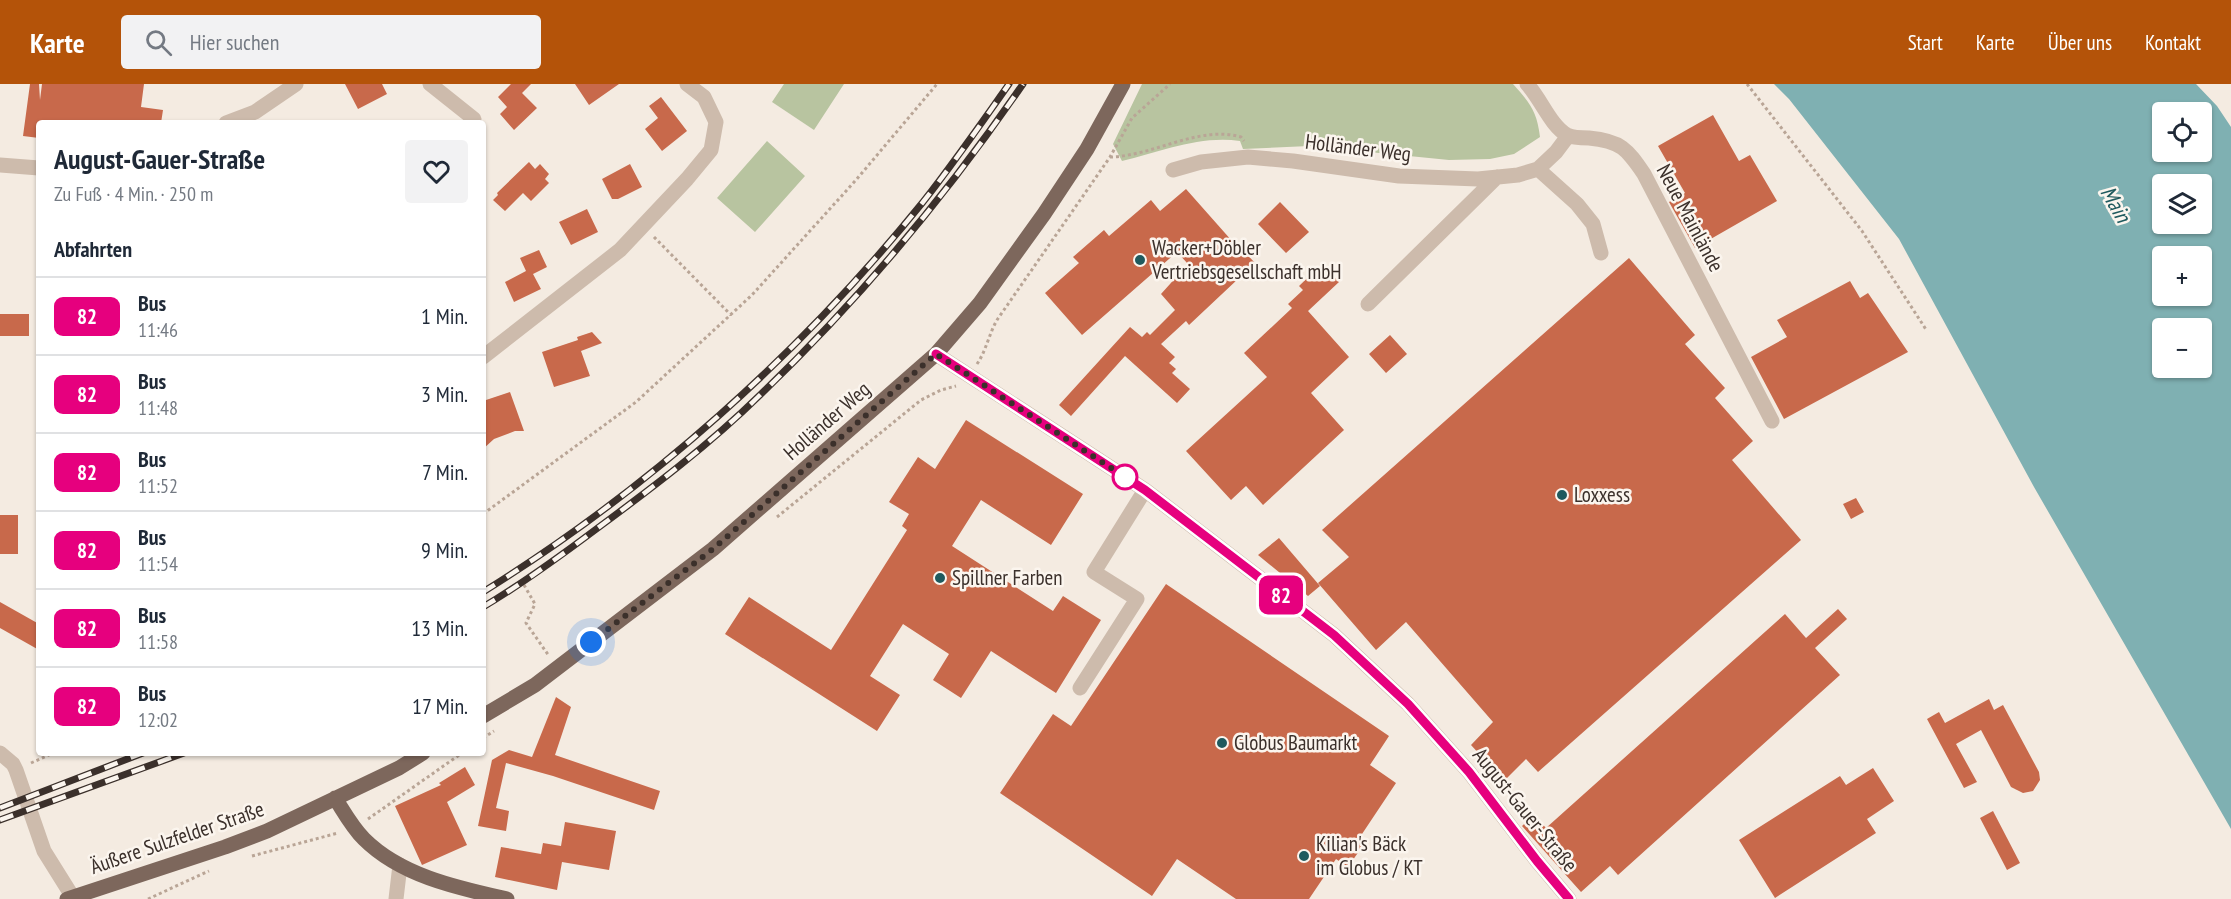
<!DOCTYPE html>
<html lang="de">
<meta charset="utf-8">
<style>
:root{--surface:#fff;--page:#f2f2f3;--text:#1f2937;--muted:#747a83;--line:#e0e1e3;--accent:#b45309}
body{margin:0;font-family:"PT Sans Narrow",sans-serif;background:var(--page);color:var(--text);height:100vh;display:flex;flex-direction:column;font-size:22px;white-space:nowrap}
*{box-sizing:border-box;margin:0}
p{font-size:20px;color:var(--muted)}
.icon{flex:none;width:33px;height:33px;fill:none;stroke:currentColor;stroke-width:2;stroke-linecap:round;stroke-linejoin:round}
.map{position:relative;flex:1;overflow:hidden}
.drawer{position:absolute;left:36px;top:36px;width:450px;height:636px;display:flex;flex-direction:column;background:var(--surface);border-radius:6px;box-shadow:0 2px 4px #0004}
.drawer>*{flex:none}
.badge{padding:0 12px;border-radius:9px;font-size:21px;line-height:39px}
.tools{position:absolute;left:2152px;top:18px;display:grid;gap:12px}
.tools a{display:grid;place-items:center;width:60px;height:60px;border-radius:6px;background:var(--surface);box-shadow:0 2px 4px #0004;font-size:30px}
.you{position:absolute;width:30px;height:30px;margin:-15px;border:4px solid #fff;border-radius:50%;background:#1a73e8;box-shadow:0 0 0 9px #1a73e833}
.map>.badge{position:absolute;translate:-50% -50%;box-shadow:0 0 0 3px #fff}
h2{padding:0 18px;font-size:22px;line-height:54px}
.round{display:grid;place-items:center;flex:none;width:63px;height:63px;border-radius:6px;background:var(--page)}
.overview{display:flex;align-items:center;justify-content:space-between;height:102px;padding:0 18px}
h1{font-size:28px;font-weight:600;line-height:45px}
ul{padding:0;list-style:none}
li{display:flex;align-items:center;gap:18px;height:78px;padding:0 18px;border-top:2px solid var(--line)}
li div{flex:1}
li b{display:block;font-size:22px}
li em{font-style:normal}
li .badge{min-width:66px;font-weight:700;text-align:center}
header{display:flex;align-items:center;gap:36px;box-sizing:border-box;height:84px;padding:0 30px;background:var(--accent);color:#fff}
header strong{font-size:28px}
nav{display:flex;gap:33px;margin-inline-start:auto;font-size:21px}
.search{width:420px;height:54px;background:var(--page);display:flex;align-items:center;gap:15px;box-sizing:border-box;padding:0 21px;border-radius:6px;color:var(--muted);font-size:22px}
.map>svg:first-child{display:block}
</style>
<header>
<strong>Karte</strong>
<div class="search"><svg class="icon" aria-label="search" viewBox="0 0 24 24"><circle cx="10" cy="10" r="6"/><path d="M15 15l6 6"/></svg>Hier suchen</div>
<nav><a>Start</a><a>Karte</a><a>Über uns</a><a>Kontakt</a></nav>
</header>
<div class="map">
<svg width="2231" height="815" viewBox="0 0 2231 815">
<rect width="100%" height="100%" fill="#f4ebe1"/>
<path fill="#b8c4a0" d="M784,0H844L814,46L772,18Z
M1142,0H1513C1530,19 1537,27 1540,53L1514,70L1490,75L1449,76L1309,62L1243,65L1240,57C1200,51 1159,68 1122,77L1113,60Z
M767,57L805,92L755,148L717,114Z"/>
<path fill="#7fb0b2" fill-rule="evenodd" d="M1774,0H2196L2217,22L2231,43V745L2034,403L1899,155L1789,15ZM2163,28H2202V68H2163ZM2163,100H2202V140H2163ZM2163,172H2202V212H2163ZM2163,244H2202V284H2163Z"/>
<path fill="#c8694b" d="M30,0H39L40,16L42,0H144L141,23L163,26L161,39H39V54L23,52Z
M345,0H382L387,10L358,25Z
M511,0H531L522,9L537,24L514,46L500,30L507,23L498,13Z
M575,0H619L589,21Z
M661,13L687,47L662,67L645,45L658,34L649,22Z
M1713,31L1739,77L1750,71L1777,117L1695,164L1669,118L1685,109L1658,62Z
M529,78L535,85L540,80L549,90L545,95L549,99L531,117L523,109L505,127L493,116L498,111L497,109Z
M630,80L642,103L618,115H612L602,95Z
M1186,105L1240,166L1241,164L1255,179L1189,241L1186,237L1161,260L1175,273L1169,279L1176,285L1172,289L1190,305L1177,319L1125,272L1071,332L1059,321L1130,243L1142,253L1147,248L1150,251L1175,226L1161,210L1188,180L1177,168L1082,251L1045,209L1079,179L1073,173L1104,146L1109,152L1151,116L1160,127Z
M1280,118L1309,148L1286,169L1258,140Z
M587,125L598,148L571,161L559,138Z
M539,166L547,183L533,190L541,205L514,218L505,198L526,187L520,174Z
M1629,174L1695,251L1685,260L1725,304L1715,314L1753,357L1732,376L1801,456L1538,688L1526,675L1504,697L1471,661L1493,638L1406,538L1376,566L1318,499L1349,473L1322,446Z
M1322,180L1339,198L1308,227L1349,273L1311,309L1344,346L1263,421L1246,402L1231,416L1186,367L1267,293L1244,269L1292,224L1288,220L1303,206L1299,202Z
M1850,197L1860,214L1868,209L1908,268L1784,335L1751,273L1787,253L1777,236Z
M0,230H29V252H0Z
M592,248L602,259L581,267L590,292L554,303L542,268L578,256L577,253Z
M1390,251L1407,270L1386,289L1369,270Z
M510,308L524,347H515L494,355L483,365V317Z
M966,336L1083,410L1051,461L981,416L952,462L1053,527L1063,512L1101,536L1056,609L991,567L961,614L933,596L949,570L903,540L870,592L900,611L877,647L725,550L749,513L831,566L907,446L902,442L909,430L889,418L918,373L935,385Z
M1856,414L1864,428L1851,435L1843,420Z
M0,431H18V470H0Z
M1279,454L1320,502L1308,512L1258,471Z
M1166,500L1389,652L1370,681L1396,699L1358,756L1364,760L1348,783L1336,775L1309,815H1236L1177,775L1152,812L1000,709L1053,630L1071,642Z
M0,518L39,540V566L0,544Z
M1838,525L1847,535L1815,564L1840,591L1618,791L1610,782L1581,808L1522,742L1534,731L1546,744L1785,530L1806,554Z
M556,613L571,623L555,671L660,707L654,726L553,692L506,679L496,724L509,727L506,747L478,742L492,676L509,666L532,673Z
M1989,615L1994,626L2003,621L2039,688L2040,696L2033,707L2023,709L2011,703L1981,646L1956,660L1977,698L1964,704L1927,635L1939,628L1945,639Z
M465,683L475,701L447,718L467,761L422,781L395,722L441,701L439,699Z
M1873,684L1894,717L1867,735L1876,749L1775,814L1739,756L1840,692L1846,701Z
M1993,727L2020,779L2007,786L1980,734Z
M565,738L616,747L609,786L562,778L557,806L495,793L501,763L541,770L543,759L561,762Z"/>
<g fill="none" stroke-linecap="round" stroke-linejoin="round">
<path stroke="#b9a596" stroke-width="3" stroke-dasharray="3 3" stroke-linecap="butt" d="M1747,0L1862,147L1927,247
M1110,73C1154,72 1198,41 1241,53L1244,57
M654,153L731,231
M977,280C986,267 989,250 997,236L1110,73L1132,34L1170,0
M483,430L636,318L752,211L856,96L937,0
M777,433L921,316L941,306L956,302
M524,501L535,520L526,539L549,572
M483,654L494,647
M31,679L53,669
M368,735L462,669
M252,772L338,749
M148,815L209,787"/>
<path stroke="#cdbbac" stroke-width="15" d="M430,0L474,35
M1527,0C1541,15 1550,41 1567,51C1573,54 1583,54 1589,54C1621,57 1627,65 1644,90L1772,337
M226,39L255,28L296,0
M0,81L39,84
M1538,85L1577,120L1593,140L1601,169
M1173,86L1201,78L1248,73L1293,77L1399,92L1478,95L1518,91L1538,85L1556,68L1568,52
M1368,220L1497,93
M936,270L1145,406L1334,551L1408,620L1469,688L1537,777L1569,815
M483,273L620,166L687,95L711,66L716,38L704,13L687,0
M1080,604L1137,515L1094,488L1145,406
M0,669L13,680L16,686L44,767L74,815
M396,815L400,781"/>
<path stroke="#7d675c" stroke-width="15" d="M483,632L535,601L713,465L936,270L980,219L1044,130L1087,65L1123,0
M335,714C344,728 352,743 364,755C401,792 458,804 507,815
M67,815L225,763L267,747L399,684L423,669"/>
<g stroke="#3b302b" stroke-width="7">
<path id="rail" d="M483,508C649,405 800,270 923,118C953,80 981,40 1009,0
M483,523C522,500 559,473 595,446C652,404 709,361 760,311C858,217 946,112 1023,0
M0,724L143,669
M0,736L184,669"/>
</g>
<use href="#rail" stroke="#fbf5ee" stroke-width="4.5" stroke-dasharray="14" stroke-linecap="butt"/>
</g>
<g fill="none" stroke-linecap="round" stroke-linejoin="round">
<g stroke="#fff" stroke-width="14">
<path id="line" d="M936,270L1145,406L1334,551L1408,620L1469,688L1537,777L1569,815"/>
</g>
<use href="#line" stroke="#e6007e" stroke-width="9"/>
<path stroke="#3b302b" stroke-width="6" stroke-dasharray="0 10.8" d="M591,558L713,465L936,270L1125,393"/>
</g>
<g fill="#1f5a5e" stroke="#fbf5ee" stroke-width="2">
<circle cx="1140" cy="176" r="6"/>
<circle cx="1562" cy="411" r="6"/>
<circle cx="940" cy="494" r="6"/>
<circle cx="1222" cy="659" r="6"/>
<circle cx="1304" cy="772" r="6"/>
</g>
<circle fill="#fff" stroke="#e6007e" stroke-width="3" cx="1125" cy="393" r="12"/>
<g text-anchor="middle" stroke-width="5" stroke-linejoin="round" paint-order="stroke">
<g font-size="21" fill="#3b302b" stroke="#fbf5ee">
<text transform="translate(1358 64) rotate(7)" y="7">Holländer Weg</text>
<text transform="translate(1690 134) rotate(62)" y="7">Neue Mainlände</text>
<text transform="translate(827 337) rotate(-41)" y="7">Holländer Weg</text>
<text transform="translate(1525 726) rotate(51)" y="7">August-Gauer-Straße</text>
<text transform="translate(177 754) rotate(-19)" y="7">Äußere Sulzfelder Straße</text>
</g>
<g font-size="21" fill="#3b302b" stroke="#fbf5ee" text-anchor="start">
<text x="1152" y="171">Wacker+Döbler<tspan x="1152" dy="24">Vertriebsgesellschaft mbH</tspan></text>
<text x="1574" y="418">Loxxess</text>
<text x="952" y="501">Spillner Farben</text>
<text x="1234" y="666">Globus Baumarkt</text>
<text x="1316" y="767">Kilian's Bäck<tspan x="1316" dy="24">im Globus / KT</tspan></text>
</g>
<g font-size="22" font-style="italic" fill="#1f5a5e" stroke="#fbf5ee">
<text transform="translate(2116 120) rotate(60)" y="8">Main</text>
</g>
</g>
</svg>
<div class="tools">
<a><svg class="icon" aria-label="locate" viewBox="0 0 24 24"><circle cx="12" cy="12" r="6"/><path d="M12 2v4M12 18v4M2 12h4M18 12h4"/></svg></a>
<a><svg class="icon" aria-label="layers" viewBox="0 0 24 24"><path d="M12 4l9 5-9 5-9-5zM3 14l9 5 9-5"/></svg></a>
<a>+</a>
<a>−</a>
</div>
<div class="you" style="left:591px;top:558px"></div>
<b class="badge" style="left:1281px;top:511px;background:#e6007e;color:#fff">82</b>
<section class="drawer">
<div class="overview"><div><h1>August-Gauer-Straße</h1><p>Zu Fuß · 4 Min. · 250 m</p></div><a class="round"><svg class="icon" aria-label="heart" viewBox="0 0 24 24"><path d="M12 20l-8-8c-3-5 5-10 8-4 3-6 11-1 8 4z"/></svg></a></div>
<h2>Abfahrten</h2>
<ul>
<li><span class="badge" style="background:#e6007e;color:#fff">82</span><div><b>Bus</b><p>11:46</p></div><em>1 Min.</em></li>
<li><span class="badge" style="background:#e6007e;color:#fff">82</span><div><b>Bus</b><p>11:48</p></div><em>3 Min.</em></li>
<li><span class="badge" style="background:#e6007e;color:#fff">82</span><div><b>Bus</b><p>11:52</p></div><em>7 Min.</em></li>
<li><span class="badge" style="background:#e6007e;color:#fff">82</span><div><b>Bus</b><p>11:54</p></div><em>9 Min.</em></li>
<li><span class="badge" style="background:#e6007e;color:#fff">82</span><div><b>Bus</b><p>11:58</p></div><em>13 Min.</em></li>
<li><span class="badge" style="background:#e6007e;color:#fff">82</span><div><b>Bus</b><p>12:02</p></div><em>17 Min.</em></li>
</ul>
</section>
</div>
